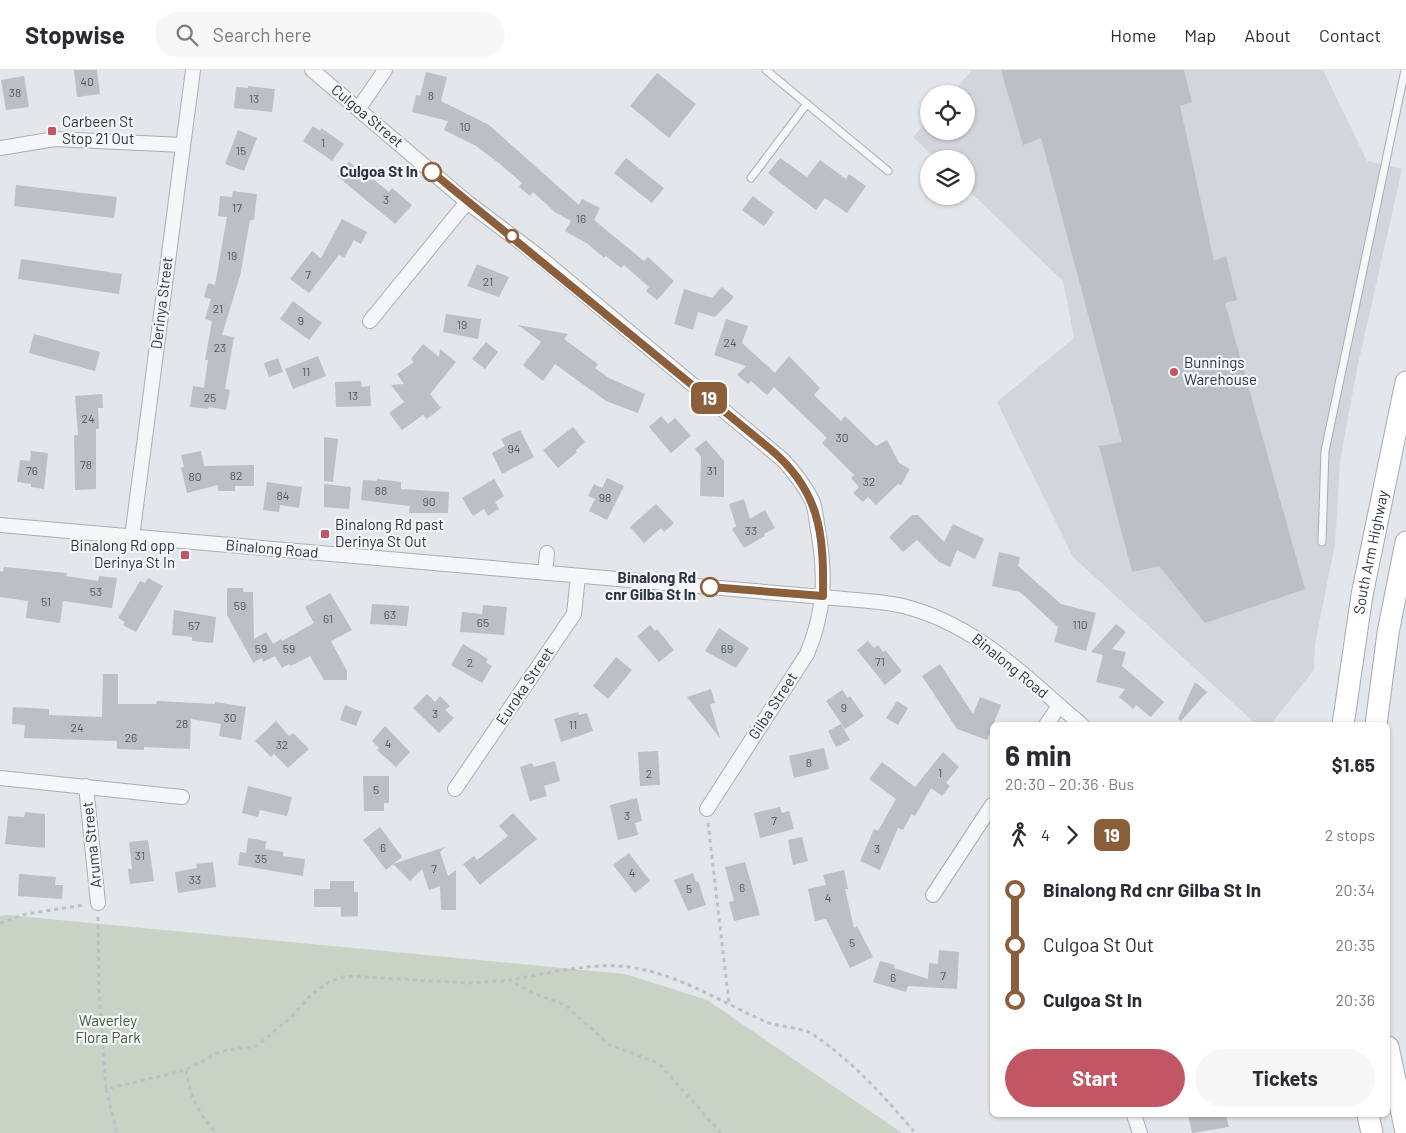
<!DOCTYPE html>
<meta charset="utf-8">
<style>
:root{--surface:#fff;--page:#f7f7f7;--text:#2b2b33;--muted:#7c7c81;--line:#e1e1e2;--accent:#c15665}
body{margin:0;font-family:Barlow,sans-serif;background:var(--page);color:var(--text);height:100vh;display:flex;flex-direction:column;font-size:19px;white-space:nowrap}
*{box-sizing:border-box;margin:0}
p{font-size:16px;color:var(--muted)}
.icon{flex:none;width:28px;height:28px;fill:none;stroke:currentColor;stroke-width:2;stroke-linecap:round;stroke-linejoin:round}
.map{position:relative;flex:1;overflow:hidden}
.panel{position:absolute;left:990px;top:652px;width:400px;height:395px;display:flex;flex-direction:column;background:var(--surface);border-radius:8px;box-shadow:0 1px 4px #0004}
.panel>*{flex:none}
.badge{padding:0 10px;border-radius:8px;font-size:18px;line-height:32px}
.fabs{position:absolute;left:920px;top:15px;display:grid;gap:10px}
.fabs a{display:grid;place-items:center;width:55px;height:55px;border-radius:50%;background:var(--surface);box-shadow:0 1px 4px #0004;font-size:25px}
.map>.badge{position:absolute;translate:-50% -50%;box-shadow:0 0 0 2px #fff}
.legs{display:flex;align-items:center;gap:8px;height:55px;padding:0 15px;font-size:16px}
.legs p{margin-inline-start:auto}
.head{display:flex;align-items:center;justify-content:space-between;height:85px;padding:0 15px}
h1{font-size:28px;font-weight:700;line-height:38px}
.primary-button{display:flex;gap:10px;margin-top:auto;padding:10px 15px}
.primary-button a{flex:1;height:58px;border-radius:30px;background:var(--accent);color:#fff;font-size:20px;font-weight:700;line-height:58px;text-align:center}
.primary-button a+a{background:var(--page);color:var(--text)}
ul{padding:0 15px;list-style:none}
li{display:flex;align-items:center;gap:18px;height:55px;font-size:19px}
li i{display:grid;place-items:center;width:8px;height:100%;margin:0 6px;background:currentColor}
li i::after{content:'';width:12px;height:12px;margin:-6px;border:4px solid;border-radius:50%;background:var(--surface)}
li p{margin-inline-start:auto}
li:first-child i{background:linear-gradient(#0000 50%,currentColor 0)}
li:last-child i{background:linear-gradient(currentColor 50%,#0000 0)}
header{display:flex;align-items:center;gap:30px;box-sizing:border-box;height:70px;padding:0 25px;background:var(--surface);border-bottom:1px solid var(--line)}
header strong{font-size:24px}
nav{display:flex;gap:28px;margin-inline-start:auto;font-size:18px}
.search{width:350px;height:45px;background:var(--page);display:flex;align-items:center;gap:12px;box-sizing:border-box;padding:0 18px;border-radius:28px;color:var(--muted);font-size:19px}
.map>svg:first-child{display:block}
</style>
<header>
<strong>Stopwise</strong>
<div class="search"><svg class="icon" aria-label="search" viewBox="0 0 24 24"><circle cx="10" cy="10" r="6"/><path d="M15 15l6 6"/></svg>Search here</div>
<nav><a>Home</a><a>Map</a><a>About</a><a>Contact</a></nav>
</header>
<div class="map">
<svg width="1406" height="1063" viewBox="0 0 1406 1063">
<rect width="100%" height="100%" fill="#e3e6ea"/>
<path fill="#d2d5dc" d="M972,0H1323L1367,91L1402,99L1357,299L1340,391L1335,474L1315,574L1314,600L1270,655H1257L1073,487L997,332L1074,268L1063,211L966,118V89H936L913,67L929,49V61H966V24H951Z"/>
<path fill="#c9d3c5" d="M7,845L625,904L707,930L902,1063H0V846Z"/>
<path fill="#bbbfc6" d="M74,0H97L100,24L77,27Z
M1001,0H1184L1192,32L1180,36L1214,191L1226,186L1237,230L1225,233L1305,519L1205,553L1159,496L1132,502L1099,376L1122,372L1041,68L1023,75Z
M426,2L447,7L441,31L489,55L579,135L582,129L600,138L594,150L644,191L648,187L674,211L657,230L646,221L649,217L624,195L621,198L606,186L604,188L588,174L565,161L571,151L555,142L533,122L530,126L519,117L522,113L500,94L476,76L444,60L448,51L412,42L416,25L420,26Z
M657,3L696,34L669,68L630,36Z
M24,6L29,37L6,40L1,10Z
M248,16L275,19L272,42L234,38L236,17L248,18Z
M313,56L320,61L321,58L344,74L332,91L303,71Z
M238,60L257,68L244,101L225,94Z
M626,88L664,118L652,133L614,103Z
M780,88L807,107L820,90L846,109L849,104L866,116L847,143L825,128L816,140L768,103Z
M349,92L371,110L373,109L389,122L392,118L412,135L395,154L337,106Z
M16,115L117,127L114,148L14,136Z
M233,121L257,124L254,150H250L240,206L222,265L234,267L225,319L230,320L226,340L209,337L208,339L190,337L193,316L204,318L208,290H205L212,251L205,249L211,229L204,227L208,213L215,215L227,147L218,146L220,126L232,127Z
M753,126L774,142L764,156L742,140Z
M342,149L367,162L361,174L354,170L344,188L339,185L309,223L290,209L312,181L321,188Z
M21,189L122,204L119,224L18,209Z
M477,194L509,207L499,227L467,216Z
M722,217L734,227L715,247L698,242L693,260L674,254L684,219L712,228Z
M293,231L322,253L309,270L280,249Z
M446,244L481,249L478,269L443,262Z
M726,249L748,256L742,273L775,303L789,286L820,318L814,325L841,351L845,346L876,376L887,370L899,393L910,399L901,415L898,414L876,435L868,427L863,432L853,423L859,417L851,408L854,405L822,373L827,368L774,317L767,325L751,311L748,314L737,305L746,296L714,285Z
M518,255L568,264L564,269L598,294L595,298L609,308L645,324L638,343L606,331L555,294L543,311L523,295L541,272Z
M34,264L100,282L95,301L29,283Z
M486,272L498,282L485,299L472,289Z
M423,274L439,287L440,279L456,292L430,324L441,338L427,349L423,345L402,360L389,343L404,332L391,315L404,314L397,304L414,292L411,289Z
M318,286L326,306L293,319L285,299Z
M278,288L283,302L269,307L264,293Z
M361,311L362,317L370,316L371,336L336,337L335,312Z
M102,324L103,338H98L99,359H96V419L75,420L74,365H78L75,326Z
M661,346L668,354L675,348L691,366L671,383L649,357Z
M573,357L585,372L576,380L577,382L558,398L543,380Z
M520,360L534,387L502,404L492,383L505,376L501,369Z
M324,367L338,369L333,412L324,411Z
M706,370L724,391V427L700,426L701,387L695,379Z
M31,381L48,383L44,419L31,417V414L17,412L20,390L30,391Z
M201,381L204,396L254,395V416H235V421H218V415L187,423L181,398L184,397L181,385Z
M607,408L624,416L607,450L589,441L595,429L588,426L594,414L602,418Z
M377,409L401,412V419L449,422L448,443H409L410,436L361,430L363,410L377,411Z
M494,409L504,426L495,432L499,439L488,446L484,439L473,446L462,428Z
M267,412L302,417L299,438L280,435L279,442L263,440Z
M324,414L351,417L349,439L324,437Z
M744,429L750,449L765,440L775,458L764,464L765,466L744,478L732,459L736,456L729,434Z
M656,434L674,453L664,462L661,458L644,473L630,457Z
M912,445H918L944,472L953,454L984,469L975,489L957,480L950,497L939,492L917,470L903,482L889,467Z
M999,482L1020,487L1018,496L1061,534L1096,543L1086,581L1054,572L1058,557L1020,522L992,516Z
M4,497L67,503L66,506L98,511L99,506L117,508L112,538L63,531L60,553L26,548L28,531L0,527V501L3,502Z
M148,508L163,516L136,562L123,555L125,552L118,548L140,511L145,513Z
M227,518H243V522H253L254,569L266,562L273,574L281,569L282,571L314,553L305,537L330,523L352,560L331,571L347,601V610H324L310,586L291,596L289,594L282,598L275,586L263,592L262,588L254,592V594L227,545Z
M372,534L409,536L407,556L370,554Z
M483,535L507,537L504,565L460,562L462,542L482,544Z
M174,540L216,547L213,573L192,571V567L172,565Z
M1116,554L1126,562L1112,579L1126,582L1122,596L1164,632L1151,647L1136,635L1133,639L1119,627L1125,619L1096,612L1103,585L1091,582Z
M650,555L655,561L657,559L674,580L659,592L637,566Z
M719,558L749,578L736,598L705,581Z
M868,571L874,578L878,575L883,582L885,580L902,601L885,615L857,580Z
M463,574L488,589L486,592L492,596L482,613L451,595Z
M616,587L632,600L608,629L593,616Z
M940,594L973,644L980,627L1001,635L987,670L957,659L922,606Z
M103,604H118V634H156L157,631L215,634V632L246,637L241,670L219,666L221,654L191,649L190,679L144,677V680L117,679V671L24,668L25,655L12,654L13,637L49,639V645L102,647Z
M1195,612L1207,622L1181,651L1178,649Z
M711,619L715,633L710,634L720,668L687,627Z
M842,620L848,628L850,626L864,646L845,659L826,631Z
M427,624L435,632L440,626L450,636L445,640L454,648L439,663L413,638Z
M897,631L908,638L898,655L886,648Z
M345,635L362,642L356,656L340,650Z
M578,642L579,645L587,643L593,661L561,672L554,649Z
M276,651L289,666L293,663L309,679L288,698L274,684L271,687L255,671Z
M841,654L850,670L836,677L828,661Z
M385,656L410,682L396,697L377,680L379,678L372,671Z
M824,678L829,699L794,708L789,686Z
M658,681L660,715L640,716L638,682Z
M943,682L959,697L946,713L950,716L942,726L931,718L915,746L912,744L903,760L898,758L880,800L860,791L874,759L878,761L896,729L869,709L882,692L915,717Z
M555,691L560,711L544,716L547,726L530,731L520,697L532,693L534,697Z
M363,706H389V733H384V741H364Z
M248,716L292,727L287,746L260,740L258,747L242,743Z
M637,728L642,751L635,753L638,765L618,770L610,735Z
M780,737L782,743L789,741L794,759L760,768L754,743Z
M25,742L45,744V778L5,774L8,746L24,747Z
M513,743L537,769L480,815L463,794L474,786L477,790L508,766L499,756Z
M380,757L402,787L393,794L445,777L440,782L448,806L456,800V840H441L440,816L429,820L422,799L410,811L393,794L386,800L363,770Z
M802,767L808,791L793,795L788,770Z
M248,768L266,771L265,779L283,782V786L305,789L303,806L238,795L240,782L246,783Z
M148,770L154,811L130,814L128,799H132L129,772Z
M629,783L650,811L635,823L613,795Z
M213,792L216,817L178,823L175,802L197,798L196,794Z
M745,792L760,845L734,851L729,832L734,831L725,797Z
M844,800L848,819H845L854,858L857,856L873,887L850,898L826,849L815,851L808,819L826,815L823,805Z
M693,803L696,812L698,811L706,835L688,841L674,810Z
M19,804L56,807L55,815H63L62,829L18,826Z
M330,811H354V822H358V846L341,847V837H314V819H330Z
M939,880L959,882L957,919L908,916L906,922L873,912L880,891L895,895L894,898L928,909L929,893L938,894Z
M1188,1045H1226L1229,1057L1192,1063Z"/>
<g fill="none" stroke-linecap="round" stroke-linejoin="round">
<g stroke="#a9adb4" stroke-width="9">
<path id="service" d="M766,0L888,101
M751,108L806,35
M1322,472L1325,381L1405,0"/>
</g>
<g stroke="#a9adb4" stroke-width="16">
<path id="minor" d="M312,0L467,132L537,185L783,390C795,403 804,415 812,430C816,439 816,451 818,460C826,506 825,541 807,584L707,739
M359,38L385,0
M0,78L55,69L183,75
M370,251L467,132
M0,455L823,527C849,530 877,530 903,536C978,555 1025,607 1082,655
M132,467L193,0
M545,503L547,483
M1046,655L1059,636
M0,708L182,727
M86,716L98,833
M455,719L574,544L578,506
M933,825L992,735
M1134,1045L1140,1063"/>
</g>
<g stroke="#a4aab4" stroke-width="23">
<g id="primary">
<path id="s1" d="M1343,655L1362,525L1406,312"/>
<path d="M1376,655L1388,563L1406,472"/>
<path d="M1388,977L1406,1062"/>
<path d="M1368,1045L1372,1063"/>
</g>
</g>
<path stroke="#bec0c5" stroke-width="3" stroke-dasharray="4 4" stroke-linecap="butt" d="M708,753L729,933
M98,847L99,921L106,1019L186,1000L221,981L257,976L292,946L311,925L329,912L346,906L470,913L510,910
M0,853L26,844L84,835
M186,1000C191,1029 197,1041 216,1063
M106,1019L117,1063
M721,1063L658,993L610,975L565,935L535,924L510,910C545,904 583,894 619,896C672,900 717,930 764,951C779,958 801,956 814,965C852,991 886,1028 915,1063"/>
<use href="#service" stroke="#f6f7f9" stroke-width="7"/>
<use href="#minor" stroke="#f6f7f9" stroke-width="14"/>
<use href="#primary" stroke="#fff" stroke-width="21"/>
</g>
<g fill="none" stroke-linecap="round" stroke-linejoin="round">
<g stroke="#fff" stroke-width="11">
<path id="line-1" d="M432,102L769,378C820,420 824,463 823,526L710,517"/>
</g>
<use href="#line-1" stroke="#8b5e3c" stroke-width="8"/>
</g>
<g fill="#c15665" stroke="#f3f5f7" stroke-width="2">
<rect x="47" y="56" width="10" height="10" rx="2.5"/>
<circle cx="1174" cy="302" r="5"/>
<rect x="320" y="459" width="10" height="10" rx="2.5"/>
<rect x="180" y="480" width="10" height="10" rx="2.5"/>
</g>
<g fill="#fff" stroke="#8b5e3c" stroke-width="2.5">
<circle cx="432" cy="102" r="9"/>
<circle cx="512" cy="166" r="6"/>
<circle cx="710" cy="517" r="9"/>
</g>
<g text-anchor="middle" stroke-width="4.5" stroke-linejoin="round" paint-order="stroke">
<g font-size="12" fill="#505762">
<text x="87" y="16">40</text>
<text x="15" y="27">38</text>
<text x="431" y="30">8</text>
<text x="254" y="33">13</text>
<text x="465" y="61">10</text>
<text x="323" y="77">1</text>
<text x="241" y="85">15</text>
<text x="386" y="134">3</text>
<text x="237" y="142">17</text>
<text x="581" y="153">16</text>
<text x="232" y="190">19</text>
<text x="308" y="209">7</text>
<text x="488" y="216">21</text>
<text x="218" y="243">21</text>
<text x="301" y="255">9</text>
<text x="462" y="259">19</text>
<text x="730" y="277">24</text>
<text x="220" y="282">23</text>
<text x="306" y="306">11</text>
<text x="353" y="330">13</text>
<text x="210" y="332">25</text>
<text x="88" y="353">24</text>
<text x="842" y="372">30</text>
<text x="514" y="383">94</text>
<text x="86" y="399">78</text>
<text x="32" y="405">76</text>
<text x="712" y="405">31</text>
<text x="236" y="410">82</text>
<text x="195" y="411">80</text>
<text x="869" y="416">32</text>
<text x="381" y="425">88</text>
<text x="283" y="430">84</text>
<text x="605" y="432">98</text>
<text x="429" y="436">90</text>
<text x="751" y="465">33</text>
<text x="96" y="526">53</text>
<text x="46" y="536">51</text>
<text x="240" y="540">59</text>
<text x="390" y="549">63</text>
<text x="328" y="553">61</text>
<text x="483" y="557">65</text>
<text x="1080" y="559">110</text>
<text x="194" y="560">57</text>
<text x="261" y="583">59</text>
<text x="289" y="583">59</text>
<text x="727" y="583">69</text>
<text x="880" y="596">71</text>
<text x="470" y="597">2</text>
<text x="844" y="642">9</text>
<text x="435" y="648">3</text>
<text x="230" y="652">30</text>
<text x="182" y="658">28</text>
<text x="573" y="659">11</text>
<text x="77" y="662">24</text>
<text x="131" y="672">26</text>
<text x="388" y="678">4</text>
<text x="282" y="679">32</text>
<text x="809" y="697">8</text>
<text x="940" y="707">1</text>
<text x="649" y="708">2</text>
<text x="376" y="724">5</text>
<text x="627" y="750">3</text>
<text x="774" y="755">7</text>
<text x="383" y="782">6</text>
<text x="877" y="783">3</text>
<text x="140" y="790">31</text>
<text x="261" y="793">35</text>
<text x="434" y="803">7</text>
<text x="632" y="807">4</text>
<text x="195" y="814">33</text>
<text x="742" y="822">6</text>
<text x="689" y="823">5</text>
<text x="828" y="832">4</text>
<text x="852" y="877">5</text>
<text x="943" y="910">7</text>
<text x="893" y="912">6</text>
</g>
<g font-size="15" fill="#2d3441" stroke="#f3f5f7">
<text transform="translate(367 46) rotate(40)" y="5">Culgoa Street</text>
<text transform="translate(162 233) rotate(-83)" y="5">Derinya Street</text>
<text transform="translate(272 479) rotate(5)" y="5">Binalong Road</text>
<text dy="5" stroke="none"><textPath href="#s1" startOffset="175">South Arm Highway</textPath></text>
<text transform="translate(1010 596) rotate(39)" y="5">Binalong Road</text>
<text transform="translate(525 616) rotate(-56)" y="5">Euroka Street</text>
<text transform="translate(773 636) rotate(-57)" y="5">Gilba Street</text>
<text transform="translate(92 775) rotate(-96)" y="5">Aruma Street</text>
</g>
<g font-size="15" fill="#2d3441" stroke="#f3f5f7" text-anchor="start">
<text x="62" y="57">Carbeen St<tspan x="62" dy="17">Stop 21 Out</tspan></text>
<text x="1184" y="298">Bunnings<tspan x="1184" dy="17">Warehouse</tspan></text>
<text x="335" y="460">Binalong Rd past<tspan x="335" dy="17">Derinya St Out</tspan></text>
<text x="175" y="481" text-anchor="end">Binalong Rd opp<tspan x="175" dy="17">Derinya St In</tspan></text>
</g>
<g font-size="15" font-weight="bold" fill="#2d3441" stroke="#f3f5f7" text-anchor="end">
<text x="418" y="107">Culgoa St In</text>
<text x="696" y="513">Binalong Rd<tspan x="696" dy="17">cnr Gilba St In</tspan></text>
</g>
<g font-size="15" fill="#415b3b" stroke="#f3f5f7">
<text x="108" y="956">Waverley<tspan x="108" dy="17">Flora Park</tspan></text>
</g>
</g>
</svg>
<div class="fabs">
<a><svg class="icon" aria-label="locate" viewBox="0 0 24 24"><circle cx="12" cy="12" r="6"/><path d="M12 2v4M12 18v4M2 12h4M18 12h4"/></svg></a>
<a><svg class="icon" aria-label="layers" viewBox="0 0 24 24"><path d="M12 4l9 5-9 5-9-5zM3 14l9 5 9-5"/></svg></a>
</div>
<b class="badge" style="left:709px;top:328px;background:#8b5e3c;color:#fff">19</b>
<section class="panel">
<div class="head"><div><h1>6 min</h1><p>20:30 – 20:36 · Bus</p></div><b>$1.65</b></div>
<div class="legs"><svg class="icon" aria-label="walk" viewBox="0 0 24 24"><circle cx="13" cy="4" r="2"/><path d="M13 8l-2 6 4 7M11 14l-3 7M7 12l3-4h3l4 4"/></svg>4<svg class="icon" aria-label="forward" viewBox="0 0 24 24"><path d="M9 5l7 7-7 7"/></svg><b class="badge" style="background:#8b5e3c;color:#fff">19</b><p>2 stops</p></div>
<ul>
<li><i style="color:#8b5e3c"></i><b>Binalong Rd cnr Gilba St In</b><p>20:34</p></li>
<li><i style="color:#8b5e3c"></i><span>Culgoa St Out</span><p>20:35</p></li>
<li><i style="color:#8b5e3c"></i><b>Culgoa St In</b><p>20:36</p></li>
</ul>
<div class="primary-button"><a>Start</a><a>Tickets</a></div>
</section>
</div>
